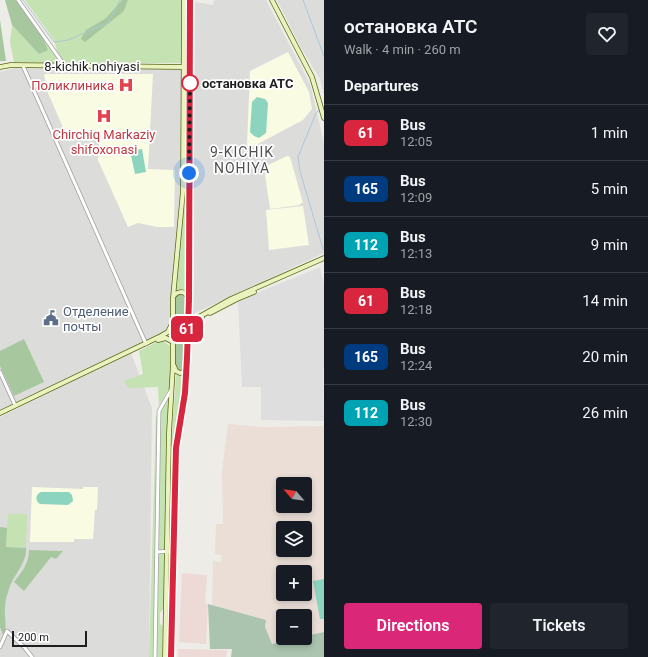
<!DOCTYPE html>
<meta charset="utf-8">
<style>
:root{--surface:#171b24;--page:#20242c;--text:#f1f3f6;--muted:#9ea1a6;--line:#363941;--accent:#db2777}
body{margin:0;font-family:Roboto,sans-serif;background:var(--page);color:var(--text);height:100vh;display:flex;flex-direction:column;font-size:15px;white-space:nowrap}
*{box-sizing:border-box;margin:0}
p{font-size:13px;color:var(--muted)}
.icon{flex:none;width:22px;height:22px;fill:none;stroke:currentColor;stroke-width:2;stroke-linecap:round;stroke-linejoin:round}
.map{position:relative;flex:1;overflow:hidden}
.side{display:flex;flex-direction:column;background:var(--surface);width:324px}
.side>*{flex:none}
.badge{padding:0 8px;border-radius:6px;font-size:14px;line-height:26px}
.needle{width:26px;rotate:298deg}
.controls{position:absolute;left:276px;top:477px;display:grid;gap:8px}
.controls a{display:grid;place-items:center;width:36px;height:36px;border-radius:4px;background:var(--surface);box-shadow:0 2px 6px #0003;font-size:20px}
.scale{position:absolute;left:12px;bottom:10px;width:75px;box-sizing:border-box;padding-left:4px;border:2px solid #1e1e1e;border-top:0;font-size:11px;line-height:14px;white-space:nowrap;color:#1e1e1e;-webkit-text-stroke:3px #fff;paint-order:stroke}
.you{position:absolute;width:20px;height:20px;margin:-10px;border:3px solid #fff;border-radius:50%;background:#1a73e8;box-shadow:0 0 0 6px #1a73e833}
.map>.badge{position:absolute;translate:-50% -50%;box-shadow:0 0 0 2px #fff}
h2{padding:0 20px;font-size:15px;line-height:36px}
.round{display:grid;place-items:center;flex:none;width:42px;height:42px;border-radius:4px;background:var(--page)}
.headline{display:flex;align-items:center;justify-content:space-between;height:68px;padding:0 20px}
h1{font-size:19px;font-weight:600;line-height:30px}
.cta{display:flex;gap:8px;margin-top:auto;padding:8px 20px}
.cta a{flex:1;height:46px;border-radius:4px;background:var(--accent);color:#fff;font-size:16px;font-weight:600;line-height:46px;text-align:center}
.cta a+a{background:var(--page);color:var(--text)}
ul{padding:0;list-style:none}
li{display:flex;align-items:center;gap:12px;height:56px;padding:0 20px;border-top:1px solid var(--line)}
li div{flex:1}
li b{display:block;font-size:15px}
li em{font-style:normal}
li .badge{min-width:44px;font-weight:700;text-align:center}
main{display:flex;flex:1;min-height:0}
.map>svg:first-child{display:block}
</style>
<main>
<div class="map">
<svg width="324" height="657" viewBox="0 0 324 657">
<rect width="100%" height="100%" fill="#eeece6"/>
<path fill="#dcdcdb" d="M214,0H266L310,84L324,143V253L193,314L195,2L213,5Z
M277,0H324V95L320,79L300,46Z
M183,67V191L173,320L169,330L0,412V72L15,68Z
M131,353L152,408L149,657H0V417Z"/>
<path fill="#eddad7" d="M182,573L207,575L205,604H208L206,644L179,642Z
M178,649L227,650L226,657H178Z"/>
<path fill="#f9fbe2" d="M288,52L309,92L312,109L303,120L250,148L247,145L250,71Z
M44,74H153L148,169L175,170L174,227H157L138,223L128,227L98,160L99,140L68,139L48,93Z
M287,156L290,157L303,203H301L300,205L270,209L264,167Z
M303,206L309,245L269,250L266,210Z
M32,487L83,489V487H98L97,510H95L93,539H74V542H30Z"/>
<path fill="#eaded7" fill-rule="evenodd" d="M228,424L262,427L324,426V632L305,636V616H283V638H298L271,644L265,627L236,613L212,605L213,561L221,562L222,555L215,554L216,524H223L222,472ZM283,484H305V506H283ZM283,528H305V550H283ZM283,572H305V594H283Z"/>
<path fill="#c5e2b2" d="M25,0H123L106,18L86,30L124,11L128,0H182L181,63L66,64L57,51L54,40Z
M12,25L40,54L41,34L59,61V63L14,62L10,42Z
M186,42H188V91H186Z
M186,95H188L187,189L185,188Z
M185,193L187,194V290L181,289L175,290Z
M159,341H163L170,346V387L159,406L158,387L128,388L124,381L143,374L139,351Z
M176,375L183,376L173,447L169,657H167L171,447Z
M170,398L164,608L160,613V624L163,626L162,657H149L156,417L166,401Z
M8,514H27L26,548L6,547Z"/>
<path fill="#a7c89f" d="M5,0H16L41,34L48,50L39,54L12,25Z
M122,0H128L124,11L85,42L81,39L86,30L106,18Z
M0,20L6,61H0Z
M181,294L184,295L186,299L184,367L183,370L180,371L175,367V299L177,296Z
M24,339L44,382L14,396L0,366V351Z
M0,527L7,528L6,547L26,548C27,565 12,575 8,593C6,597 5,603 5,608C4,617 8,628 3,635L0,627Z
M29,550L63,551L56,559L51,557L24,591L14,582C22,572 29,563 29,550Z"/>
<path fill="#aac4b0" d="M208,604L266,620L265,627L272,644L298,638H305V636L324,632V657H231L232,649H210Z"/>
<path fill="#8dd4bf" d="M257,97L265,99L268,103L266,133L259,138L254,136L250,132L252,102Z
M142,149L146,172L135,174L130,151Z
M41,492H69L72,495L73,501L68,505L40,504C35,501 35,495 41,492Z
M324,579V619H320L313,581Z"/>
<path fill="#dedede" d="M320,267L324,285V368L323,369L324,421L261,420V387H242L238,301Z"/>
<g fill="none" stroke-linecap="round" stroke-linejoin="round">
<path stroke="#abc8d6" stroke-width="1" d="M23,0L54,42L68,40L108,23L120,0
M303,0L324,56
M320,109L316,113L298,157L300,171L323,249"/>
<g stroke="#a2a2a2" stroke-width="4.5">
<path id="street" d="M18,0L62,62L63,66
M23,66L146,344
M0,372L15,405
M157,552L173,551
M0,647L7,631L25,648L32,657
M155,657L159,411L171,390"/>
</g>
<g stroke="#576912" stroke-width="5.5">
<path id="secondary" d="M272,0L312,77L324,118
M0,67L11,65L183,67
M173,297C177,291 184,290 188,297
M189,312L192,317H199L231,299L324,258
M210,313L237,299L254,292
M188,330L193,323L202,317
M158,340L166,338L173,342
M174,366L176,371L180,373L184,372L186,368
M0,413L161,336L168,332L172,324
M165,657L169,433L173,364V298L183,191L184,0
M171,657L175,447L185,393L187,358L189,299L191,0"/>
</g>
<use href="#street" stroke="#fff" stroke-width="3"/>
<use href="#secondary" stroke="#eaf2c0" stroke-width="4"/>
</g>
<g fill="none" stroke-linecap="round" stroke-linejoin="round">
<g stroke="#fff" stroke-width="9">
<path id="line" d="M171,657L176,448L185,393L187,358L189,299L190,0"/>
</g>
<use href="#line" stroke="#d7263d" stroke-width="6"/>
<path stroke="#1e1e1e" stroke-width="4" stroke-dasharray="0 7.2" d="M189,173L190,80V83"/>
</g>
<defs>
<g id="hospital-bare" transform="scale(1.2)"><path d="M-5-5h3v3.5h4V-5h3V5h-3V1.5h-4V5h-3Z" fill="#e0444e" stroke="#fff" stroke-width="2.5" paint-order="stroke"/></g>
<g id="civic-bare" transform="scale(1.2)"><path d="M-.6-6.5H3V-4.5H.6V-3L4-1V1h2V6H-6V1h2V-1L-.6-3ZM-1.2 2.5V6h2.4V2.5Z" fill="#5c6f8a" stroke="#fff" stroke-width="2.5" paint-order="stroke"/></g>
</defs>
<g fill-rule="evenodd">
<use href="#hospital-bare" x="126" y="85"/>
<use href="#hospital-bare" x="104" y="116"/>
<use href="#civic-bare" x="51" y="318"/>
</g>
<circle fill="#fff" stroke="#d7263d" stroke-width="2" cx="190" cy="83" r="8"/>
<g text-anchor="middle" stroke-width="3.5" stroke-linejoin="round" paint-order="stroke">
<g font-size="13" fill="#1e1e1e" stroke="#fff">
<text x="92" y="71">8-kichik nohiyasi</text>
</g>
<g font-size="13" font-weight="bold" fill="#1e1e1e" stroke="#fff" text-anchor="start">
<text x="202" y="88">остановка АТС</text>
</g>
<g font-size="13" fill="#be3a42" stroke="#fff" text-anchor="end">
<text x="114" y="90">Поликлиника</text>
<text x="104" y="139" text-anchor="middle">Chirchiq Markaziy<tspan x="104" dy="15">shifoxonasi</tspan></text>
</g>
<g font-size="13" fill="#4e5e75" stroke="#fff" text-anchor="start">
<text x="63" y="316">Отделение<tspan x="63" dy="15">почты</tspan></text>
</g>
<g font-size="14" letter-spacing="1" fill="#515151" stroke="#fff">
<text x="242" y="157">9-KICHIK<tspan x="242" dy="16">NOHIYA</tspan></text>
</g>
</g>
</svg>
<div class="controls">
<a><svg class="needle" viewBox="-14 -14 28 28"><path d="M0-13l5 13h-10z" fill="#e53935"/><path d="M0 13l5-13h-10z" fill="#9ea1a6"/></svg></a>
<a><svg class="icon" aria-label="layers" viewBox="0 0 24 24"><path d="M12 4l9 5-9 5-9-5zM3 14l9 5 9-5"/></svg></a>
<a>+</a>
<a>−</a>
</div>
<div class="scale">200 m</div>
<div class="you" style="left:189px;top:173px"></div>
<b class="badge" style="left:187px;top:329px;background:#d7263d;color:#fff">61</b>
</div>
<section class="side">
<div class="headline"><div><h1>остановка АТС</h1><p>Walk · 4 min · 260 m</p></div><a class="round"><svg class="icon" aria-label="heart" viewBox="0 0 24 24"><path d="M12 20l-8-8c-3-5 5-10 8-4 3-6 11-1 8 4z"/></svg></a></div>
<h2>Departures</h2>
<ul>
<li><span class="badge" style="background:#d7263d;color:#fff">61</span><div><b>Bus</b><p>12:05</p></div><em>1 min</em></li>
<li><span class="badge" style="background:#003b80;color:#fff">165</span><div><b>Bus</b><p>12:09</p></div><em>5 min</em></li>
<li><span class="badge" style="background:#00a3b4;color:#fff">112</span><div><b>Bus</b><p>12:13</p></div><em>9 min</em></li>
<li><span class="badge" style="background:#d7263d;color:#fff">61</span><div><b>Bus</b><p>12:18</p></div><em>14 min</em></li>
<li><span class="badge" style="background:#003b80;color:#fff">165</span><div><b>Bus</b><p>12:24</p></div><em>20 min</em></li>
<li><span class="badge" style="background:#00a3b4;color:#fff">112</span><div><b>Bus</b><p>12:30</p></div><em>26 min</em></li>
</ul>
<div class="cta"><a>Directions</a><a>Tickets</a></div>
</section>
</main>
